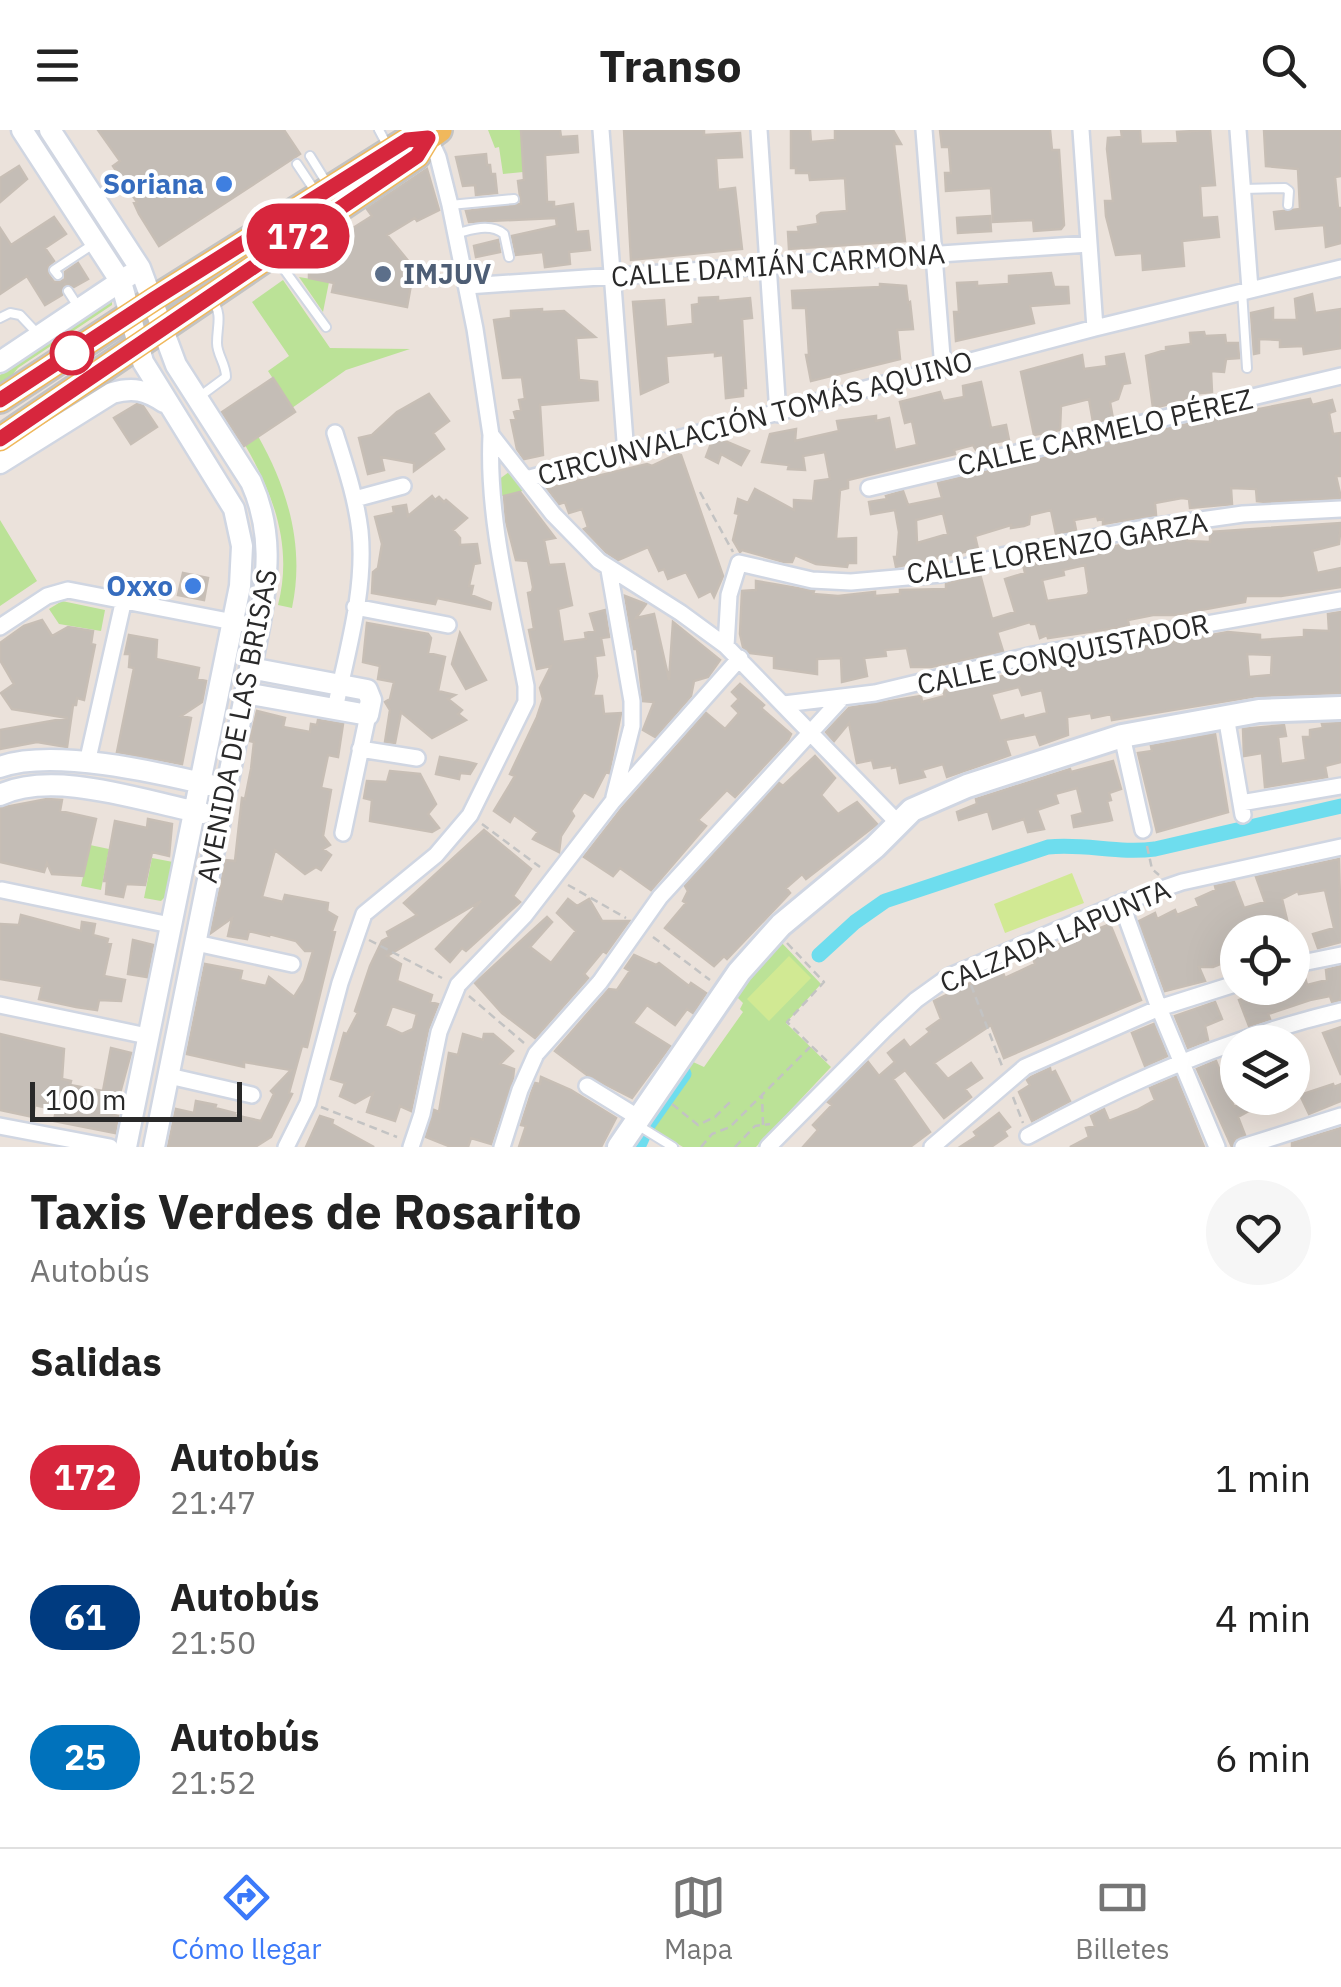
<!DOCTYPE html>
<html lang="es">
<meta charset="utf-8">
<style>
:root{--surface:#fff;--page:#f6f6f6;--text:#222;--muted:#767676;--line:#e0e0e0;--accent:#3b79f9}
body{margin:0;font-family:"IBM Plex Sans",sans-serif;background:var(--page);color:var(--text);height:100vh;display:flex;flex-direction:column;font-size:38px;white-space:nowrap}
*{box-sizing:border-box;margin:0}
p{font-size:32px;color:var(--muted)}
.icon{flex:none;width:55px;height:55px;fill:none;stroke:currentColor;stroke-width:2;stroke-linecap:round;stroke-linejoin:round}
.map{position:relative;height:1017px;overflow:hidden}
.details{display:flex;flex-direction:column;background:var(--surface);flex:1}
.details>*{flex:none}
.badge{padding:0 20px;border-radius:32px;font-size:35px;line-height:65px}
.fabs{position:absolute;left:1220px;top:785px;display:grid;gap:20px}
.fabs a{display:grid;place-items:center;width:90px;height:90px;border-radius:50%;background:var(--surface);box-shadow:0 10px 40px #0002;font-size:50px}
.scale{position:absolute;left:30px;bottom:25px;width:212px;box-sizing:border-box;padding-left:10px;border:5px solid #292929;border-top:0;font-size:28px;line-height:35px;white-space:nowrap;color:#292929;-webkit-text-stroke:8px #fff;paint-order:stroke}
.map>.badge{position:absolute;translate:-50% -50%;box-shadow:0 0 0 5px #fff}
h2{padding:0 30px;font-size:38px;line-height:90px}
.round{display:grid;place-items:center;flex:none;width:105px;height:105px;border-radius:52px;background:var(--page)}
.overview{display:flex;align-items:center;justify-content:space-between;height:170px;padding:0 30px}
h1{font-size:48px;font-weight:800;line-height:75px}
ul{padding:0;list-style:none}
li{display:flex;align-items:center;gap:30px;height:140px;padding:0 30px}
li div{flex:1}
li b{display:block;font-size:38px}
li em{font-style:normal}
li .badge{min-width:110px;font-weight:700;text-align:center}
header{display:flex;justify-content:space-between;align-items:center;height:130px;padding:0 30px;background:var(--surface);font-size:45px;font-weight:800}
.tab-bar{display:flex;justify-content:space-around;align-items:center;height:140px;border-top:2px solid var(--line);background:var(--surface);font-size:28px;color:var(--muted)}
.tab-bar a{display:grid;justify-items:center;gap:5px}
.tab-bar .on{color:var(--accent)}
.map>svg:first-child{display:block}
</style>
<header><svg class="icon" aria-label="menu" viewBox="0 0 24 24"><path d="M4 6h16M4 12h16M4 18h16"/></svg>Transo<svg class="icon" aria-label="search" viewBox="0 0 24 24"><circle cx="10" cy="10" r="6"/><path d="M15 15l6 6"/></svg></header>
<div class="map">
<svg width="1341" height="1017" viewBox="0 0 1341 1017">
<rect width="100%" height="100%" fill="#ebe2db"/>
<path fill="#bbe297" d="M488,0H521L523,42L503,44L499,17L495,18Z
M299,147L329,152L323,182Z
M283,150L330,218L410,219L346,240L292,278L268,241L289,226L252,172Z
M112,170V175L18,238L0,260V245Z
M258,306C288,359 305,417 292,478L278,475C293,417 274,365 245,315Z
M509,342L527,360L502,366L498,350Z
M0,390L37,451L0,476Z
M62,471L105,480L101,501L59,494L49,479Z
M90,715L109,719L101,760L81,756Z
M152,728L173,732L165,767L161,771L144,768Z
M780,811L821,854L786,893L831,937L756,1017H683L649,997L687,947L683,941L691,931L704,937L743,882L740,879L743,873L734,864Z"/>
<path fill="#d1e993" d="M1072,743L1084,773L1005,803L994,774Z
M789,826L811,848L769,891L747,869Z"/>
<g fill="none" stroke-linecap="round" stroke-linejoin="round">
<path stroke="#6eddee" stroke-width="15" d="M819,825L855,792L885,771L1048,717C1085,713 1118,724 1155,719L1341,676
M638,1017L648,995L684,944"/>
</g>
<path fill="#c4bdb6" stroke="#c7beb5" stroke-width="2.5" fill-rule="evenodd" d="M98,0H284L300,24L159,116L139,84L134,73L137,72L113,36L120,31Z
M521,0H560L561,7L577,6L578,22L545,25L547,72H554V77L573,74L576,102L588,101L590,120L569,122L570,134L545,137L543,122L516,125L512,106L557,96L556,88L469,92L466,81L521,74L518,51L524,50Z
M624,0H704V5L740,3L742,27L716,28L718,60L735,58L742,119L631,130Z
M791,0H810L811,12L835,10V0H893L901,14H894L905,111L789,119L788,102H799L798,97L818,94L817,86L821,83L847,81L845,48L810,50L809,43H796V38H791Z
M940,0H1050L1052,20H1059L1064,95L1061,99L1034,101L1033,90L993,92L991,58L946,61L945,43H951L949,17H942Z
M1121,0H1140L1141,14L1178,13L1177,2L1210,0L1215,55L1200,56L1202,88L1217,87L1219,107L1182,111L1184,136L1143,140L1142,123L1116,125L1106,86L1105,71H1113L1107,19L1108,8L1122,7Z
M1264,0H1341V46L1335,47L1338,78H1341V113L1326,117L1324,95L1276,99L1274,82L1300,79L1298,39L1266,36Z
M486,24L487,35H490L491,44H495L497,63L476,65L475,55L463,56L456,27Z
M19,36L27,49L0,72V48Z
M427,39L439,80L417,91L415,88L387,105L414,138L407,177L332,162L334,153L309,148V132L316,116L332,106L342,105L372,86L367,79Z
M990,86L991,101L958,103L957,88Z
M54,87L66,104L45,118L54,131L48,136V144L54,152H60L65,149V142L78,133L88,149L74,157L65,154L62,165L45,175L27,146L0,164V98L11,115Z
M498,110L500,122L476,127L474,116Z
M1051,143L1054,157H1068L1069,173L1030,176L1034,193L956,211L954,182H959L957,153L977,152V156L1009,154V146Z
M880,154L906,156L908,173L910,172L913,199L897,200L900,229L811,251L806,225H809L806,178H793L792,161L880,157Z
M1312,164L1315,183L1341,179V218L1304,224L1303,216L1280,217V210L1259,209V223L1254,224L1251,183L1273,178V190H1297L1295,169Z
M718,167V171L750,168L752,188L742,189L746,258H743V266L726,268L723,225L715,226V222L666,226L668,252L641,264L633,172L664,170L666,197L693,194L692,175L699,174V168Z
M542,179V182L564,181L595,207L576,208L579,250L597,252L598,270L540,275L543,325L524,329L517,319L511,290L516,289L514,282L521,280L519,270L525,269L522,247L503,248L494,190L511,188V181Z
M1204,202L1205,206L1225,205L1226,213H1238L1239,228L1226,229L1224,242L1211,241L1212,262L1191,264V269L1153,278L1146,226L1166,220V217L1191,214L1190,203Z
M1124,224L1130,253L1123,254L1118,269L1110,272L1113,289L1093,292L1089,269L1061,276L1060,300L1034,305L1021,242L1082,225L1084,239L1107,236L1106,227Z
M273,248L295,282L244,316L222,282Z
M981,252L991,298L1006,295L1009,310L991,313L992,317L976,320L973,315L954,320L955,324L848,350V358L840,360L836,409L856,408V433H848L847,437L816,434L795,425L792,432H784L742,420L740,422L733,410L739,384L735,383L738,369L748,373L755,359L794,380V370L813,371L815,351L830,349L825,322L803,326L805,340L788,339L789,335L762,332L770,304L796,299L795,311L839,301L837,291L876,286V291L889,288L895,320L917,315L912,291L905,293L900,272L940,262L943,271L964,267L963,256Z
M429,264L449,291L433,303L444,319L414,341V333L381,327L384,340L368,344L359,308L372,305L397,282Z
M1310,269L1312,275L1332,270L1335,281L1329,283L1333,304L1341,303V346H1336L1341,368L1266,372L1257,371L1256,359L1231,358L1232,374L1190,378L1189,369L1182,368L1155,373L1156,385L1103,394V389L1098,390L1097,386L1074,390L1076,400L1056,404L1051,380L1030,385L1029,394L1024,396L1011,398V395L975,406L978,419L896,437L894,427H897L899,402L895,380L871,384L869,372L887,369L886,366L903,361L908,375L942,368L938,353L1213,288ZM943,383L948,404L917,413L916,390Z
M137,274L143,276L157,297L131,314L114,288Z
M720,309L749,321L741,335L721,324L718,333L706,327L712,311Z
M677,324L681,325L723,446L714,467L711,461L699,467L686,442L668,449L664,439L659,441L648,417L618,430L606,422L584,399L588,397L582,379L569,383L565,372L559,374L547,358L647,334L652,336Z
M520,362L555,408L544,410L549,435L564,434L572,475L558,479L563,512L586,509L585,503L595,501L590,484L605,480L609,507L601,508L604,525L595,526L597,546L593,566H602L604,584L621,583L609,643L606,642L593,667L584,662L571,681L574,686L561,706L559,722L533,709L538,702L514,685L510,692L494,681L515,646L510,644L537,587L543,569L540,558L551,536L537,539L529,500L534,499L528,463L532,462L533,457L528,431L516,430L506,391L504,366Z
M432,366L435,370L439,367L444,372L446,370L467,388L453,400L460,408V415L477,414L480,433L474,434L469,456H473L471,465L491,473L490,479L437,468L435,474L372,463L373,442L378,438L382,414L375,387L394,383L393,377L406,375L408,386Z
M1341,393L1339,414L1312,421L1317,443L1341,438V457L1281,466H1246L1245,472L1174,485H1153L1128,490L1129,496L1048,508L1047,505L1040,508L1036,494H1031L1030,492L997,502L1003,521L931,537H911L907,518L885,520L886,526L864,528L867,546L842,552L841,528L817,529V544L774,538V526L750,523L743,517L740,504L742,461L756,460V451L814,461L813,464L838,466L875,462V466L900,464V460L946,459V454L980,444L992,489L1015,482L1005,449L1025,443L1023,435L1046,429L1186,403L1187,411L1210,412V402ZM1085,435L1089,462L1087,465L1047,471L1042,450L1064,445L1063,440Z
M183,443L208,448L204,470L178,465Z
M625,466L646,474L636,488L654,484L669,550L673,492L720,530L708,547L694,551L691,566L655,607L643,600L654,572L643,571L637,519H634Z
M1341,482V563L1257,566L1112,590L1111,584L1092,588L1091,583L1067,587L1068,605L1040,615L1036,604L1005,610L1010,625L947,647L943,634L922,640L925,647L900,653L897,637L892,638V635L874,638L872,630L857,633L849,593L834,611L826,602L849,578L921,566L922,572L945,566L943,561L1057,532L1117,521V525L1138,518L1228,502L1260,505V510L1304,507V500L1329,501L1328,484ZM1247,524L1272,525L1271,545L1249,547ZM1019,557L1022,565L1042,560L1047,583L1024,589L1023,585L1000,591L991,564Z
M42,490L52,506L68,497L93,501L91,514L95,515L84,570L77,568L76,575H73L67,617L37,612L0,619V600L68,588L12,579L1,563L14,554L0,530V513L24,496Z
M367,493L428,504L431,508L428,523L445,527L438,561L455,565L448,569L462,580L458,584L466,590L432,608L401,582L395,613L385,612L390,580L385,572L390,569L394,552L378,549L380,536L363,532Z
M460,503L486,550L466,559L452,534Z
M129,505L157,510L156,529L199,538L197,549L206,551L202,572L181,586L191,588L182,634L117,622L134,538L129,537L130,524H125Z
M740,554L764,575L761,578L791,604L788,610L735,667L727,660L698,690L706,696L651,760L620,738L613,746L584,727L622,678L706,583L725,599L739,583L732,576L739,569L732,562Z
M257,581L285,588L283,597L310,602L311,594L317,595L318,590L343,594L338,627L328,625L321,658L331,660L323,706L330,715L323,719L331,725L321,740L316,737L305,744L275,720L262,767L283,772L285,765L328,773L327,781L337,787L332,801L335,802L307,917L302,916L289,963L292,964L271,1007L255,1017H168L176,979L194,983L196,971L216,975L215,978L235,983L234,985L261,991L274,964L271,961L291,940L244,932V937L187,924L205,834L242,841L240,850L266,856L269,847L294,867L304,851L313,821H305L296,811L269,804V806L249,801L247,809L228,806L232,788L211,803L226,730L235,731L242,668L245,669L251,639L254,612L250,611Z
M1341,593V632L1325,636L1327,647L1265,657L1262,623L1244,626L1243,599L1284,595L1286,606L1278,607L1281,634L1306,630L1303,607H1310V600L1323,598L1322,594Z
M1215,604L1228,682L1157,702L1138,623L1152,621L1151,616Z
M815,626L835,648L821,665L838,684L857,672L877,694L806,749L802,744L786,758L790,763L727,829L724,826L714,836L665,798L686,773L683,771L688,761L685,756L779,653L783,656Z
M440,627L468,632L476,634L470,644L460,643L459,649L436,644Z
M1113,631L1121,659L1109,663L1111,670L1107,671L1112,690L1108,691L1074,697L1072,686L1083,683L1077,658L1055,664L1058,673L1037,680L1044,699L1028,702L1024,689L993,699L988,681L959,690L957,682L977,674L976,669L1070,639L1071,642Z
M390,641L420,644L436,674L428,684L439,698L432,702L370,691L372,670L364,668L367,651L387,652Z
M47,669L62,670L60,681L96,689L83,746L52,744L47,733L44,742L0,732V678Z
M148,689L172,694L169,726L152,722L145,755L126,754L123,767L106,764L107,751H104L115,691L147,698Z
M484,700L531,739L513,766L520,772L466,821L462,818L450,832L436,819L481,771L387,826L401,834L397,851L432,865L430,872L438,874L428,900L411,981L400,976L395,991L367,982L373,963L355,973L340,966L345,953L331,949L344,903L347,904L358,883L355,881L370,836L382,811L389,807L387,802L417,785L404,773ZM392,876L417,884L413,899L402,904L385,896Z
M1339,729L1341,812L1318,818L1313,804L1334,798L1325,760L1299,764L1298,761L1282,769L1290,802H1238L1235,828L1213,837H1199L1205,851L1165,861L1139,791L1155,783L1157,789L1175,780L1177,785L1199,776L1196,769L1216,760L1215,756L1234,752L1244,778L1265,772L1256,747Z
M568,769L577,776L589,769L602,791H629L606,823L603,821L584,844L588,848L535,908L502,883L475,853L547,787L552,792L530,817L551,833L576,801L557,783Z
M21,785L81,801L82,792L95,794L93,805L108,809L107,813L111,814L104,846L125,850L121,871L99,870L97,880L76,877L39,869L42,856L0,849V794L19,795Z
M1110,794L1141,870L1004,928L991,895L934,933L948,949L971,933L982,948L965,959L971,967L944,988L905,940L893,949L930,1002L910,1017H803L818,1000L813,995L832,975L828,972L868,932L879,946L895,932L888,923L904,910L910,918L930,902L927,899L941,889L934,871L1001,838L1005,848L1035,834L1032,825Z
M133,810L153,815L147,847L128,844Z
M634,825L656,835L659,833L689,856L691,853L706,863L693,883L687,879L675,895L647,875L633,893L670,916L632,968L587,945L555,921L609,859L617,860L630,841L625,838Z
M1341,836V870L1332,872L1330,866L1310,870L1268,884L1270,889L1249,896L1239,870L1271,858H1292V846L1304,844L1307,855L1327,850L1326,840Z
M1215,872L1222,889L1205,896L1208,910L1188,918L1175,886Z
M1154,894L1167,926L1145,936L1132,903Z
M1341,897V945L1323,903Z
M0,904L64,919L62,949L71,951L70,955L103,961L111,918L131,923L114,985L118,986L115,1003L54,991L56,980L35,975L33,987L0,980Z
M463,904L483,910L484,904H493L513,921L500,934L514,939L513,948L491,1014L471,1008L468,1017H451L426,1007L434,980L439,982L449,923L458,925Z
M1216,931L1234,977L1257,968H1263L1265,972L1238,987L1245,1005L1235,1009L1232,1017L1197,939Z
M1050,938L1051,943L1055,941L1070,971L1032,991L1019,962L1030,955L1027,950L1031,947Z
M541,947L571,960L616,988L601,1017H519L526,996L521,995L531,964L535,953L540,954Z
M1176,947L1204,1017H1070L1089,1007L1086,998L1095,996L1091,986L1104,979L1109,991L1137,980L1155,970L1150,958Z
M1333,954L1334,957L1341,954V971L1309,984L1300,965Z
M999,983L1010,997L1004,1001L1007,1006L991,1017H960L977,1006L974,1002Z
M320,986L333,990L332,994L374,1017H306Z
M1341,998V1017H1292V1013Z"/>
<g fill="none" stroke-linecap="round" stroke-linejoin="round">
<g stroke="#d0d6e2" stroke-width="12">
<path id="service" d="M379,0L388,17
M310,26L328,55
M297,34L317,64
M1243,59L1285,58L1289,61L1288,75
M450,75L514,69
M456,104C471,99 491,93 504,104L509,127
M275,127L326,197
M58,145L54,140L95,113
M68,161L77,175
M1242,161L1247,238
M0,188L10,183L20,185L36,202
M199,267L226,247C226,234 217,225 217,213C217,194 223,186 212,169
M639,996L673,1017"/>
</g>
<g stroke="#d0d6e2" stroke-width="20">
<path id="minor" d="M601,0L626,324
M759,0L778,284
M924,0L943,239
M1081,0L1095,198
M1238,0L1250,159
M427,3L438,27L450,75L475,199L491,305L553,384L599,431L681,483L726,516L898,693
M467,156L1089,114
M335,303C345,335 356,367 360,401C366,459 347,522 335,579
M526,349L1095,198L1341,138
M869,358L1341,246
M355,369L403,356
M609,440L632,571V596L614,667
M355,477L448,495
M0,497L47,466L68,460L259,497
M726,516L729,465L739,433L812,450L851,452L941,444L1001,426L1144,398L1243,384L1341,379
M784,574L875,563L1033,525L1341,470
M1226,586L1243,685
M1122,606L1143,700
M360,619L417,628
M87,633L124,469
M1241,673L1341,656
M343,703L368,585
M2,760L170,795
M1121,773L1159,878L1217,1017
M196,813L292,834
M1292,835L1341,825
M0,875L147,906
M169,946L252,965
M587,956L639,988
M0,996L110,1017
M1028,1006C1126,952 1232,907 1341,881
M286,1017L308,973L340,853L364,784L436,725L470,685L526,572V556C510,474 487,389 491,305
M411,1017L422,984L439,902L458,855L525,785L613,671L740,528
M502,1017L520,960L536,924L600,852L660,767L843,567
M768,1017L885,899L916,870L948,847L1121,773L1182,752L1341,717
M932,1017L1025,937L1159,878L1238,853
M1243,1017L1341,986"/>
</g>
<g stroke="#d0d6e2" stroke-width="25">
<path id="tertiary" d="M22,0L121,152L143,232L234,379L242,416L240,456L126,1017
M50,0L140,138L176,235L251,352C273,401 268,445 259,497L154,1017
M0,232L130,145
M0,333L112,263C133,257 146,260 164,272
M245,563L368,585L371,570L367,560L250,538
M0,637C51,618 156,642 210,655
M0,665C54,639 145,672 203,683"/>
</g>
<g stroke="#d0d6e2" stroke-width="28">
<path id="secondary" d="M619,1017L739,842L781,795L875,717L912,680L967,656L1122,606L1259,581L1341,578"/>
</g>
<g stroke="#c3c3c3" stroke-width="30">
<path id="primary" d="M0,270L154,169L407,10L428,8
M0,309L417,26L428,8L439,0"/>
</g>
<path stroke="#c3c3c3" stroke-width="2.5" stroke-dasharray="8 5" stroke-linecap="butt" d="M700,362L733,422
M482,694L540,737
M1147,716L1152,739L1159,745
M568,755L626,788
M653,807L710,850
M369,810L442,848
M787,813L824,852L787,892L829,933
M971,855L1002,936
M469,866L524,913
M1013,967L1023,993
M672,974L698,995L715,987L730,972
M321,977L397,1007
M763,995L762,965L810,917
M701,1017L712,1004L730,997L761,966
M735,1017L755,996L770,994"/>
<use href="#service" stroke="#fff" stroke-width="8"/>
<use href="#minor" stroke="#fff" stroke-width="15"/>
<use href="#tertiary" stroke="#fff" stroke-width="20"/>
<use href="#secondary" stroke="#fff" stroke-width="22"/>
<use href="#primary" stroke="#f0b85c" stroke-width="25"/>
</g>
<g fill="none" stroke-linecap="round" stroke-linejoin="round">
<g stroke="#fff" stroke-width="22">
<path id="line" d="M0,270L154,169L407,10L428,8L417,26L0,309"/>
</g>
<use href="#line" stroke="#d7263d" stroke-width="15"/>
</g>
<g fill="#3f7fe0" stroke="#fff" stroke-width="4">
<circle cx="224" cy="54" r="10"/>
<circle cx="193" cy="456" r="10"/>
</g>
<circle fill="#5c6f8a" stroke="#fff" stroke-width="4" cx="383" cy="144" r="10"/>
<circle fill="#fff" stroke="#d7263d" stroke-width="5" cx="72" cy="223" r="20"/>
<g text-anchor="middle" stroke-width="8" stroke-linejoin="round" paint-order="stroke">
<g font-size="28" font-weight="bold" fill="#366cbe" stroke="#fff" text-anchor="end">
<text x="204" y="64">Soriana</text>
<text x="173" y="466">Oxxo</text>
</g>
<g font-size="28" fill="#292929" stroke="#fff">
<text transform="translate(778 135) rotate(-4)" y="10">CALLE DAMIÁN CARMONA</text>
<text transform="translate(755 288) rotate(-15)" y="10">CIRCUNVALACIÓN TOMÁS AQUINO</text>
<text transform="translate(1105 302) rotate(-13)" y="10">CALLE CARMELO PÉREZ</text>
<text transform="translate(1057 418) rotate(-10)" y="10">CALLE LORENZO GARZA</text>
<text transform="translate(1063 524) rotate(-12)" y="10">CALLE CONQUISTADOR</text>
<text transform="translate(237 596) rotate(-79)" y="10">AVENIDA DE LAS BRISAS</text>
<text transform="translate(1055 806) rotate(-23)" y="10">CALZADA LAPUNTA</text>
</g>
<g font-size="28" font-weight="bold" fill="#4e5e75" stroke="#fff" text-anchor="start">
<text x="403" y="154">IMJUV</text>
</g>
</g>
</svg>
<div class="fabs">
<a><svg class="icon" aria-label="locate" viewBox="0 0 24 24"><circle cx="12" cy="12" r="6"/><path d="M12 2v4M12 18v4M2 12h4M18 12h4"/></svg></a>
<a><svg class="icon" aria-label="layers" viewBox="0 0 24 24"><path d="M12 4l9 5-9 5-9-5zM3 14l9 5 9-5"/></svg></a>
</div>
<div class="scale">100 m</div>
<b class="badge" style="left:298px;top:106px;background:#d7263d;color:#fff">172</b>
</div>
<section class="details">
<div class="overview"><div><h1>Taxis Verdes de Rosarito</h1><p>Autobús</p></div><a class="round"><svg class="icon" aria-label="heart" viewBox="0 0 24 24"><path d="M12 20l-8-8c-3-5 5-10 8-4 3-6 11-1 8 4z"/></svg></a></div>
<h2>Salidas</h2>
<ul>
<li><span class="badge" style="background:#d7263d;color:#fff">172</span><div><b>Autobús</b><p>21:47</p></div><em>1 min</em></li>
<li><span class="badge" style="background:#003b80;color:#fff">61</span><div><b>Autobús</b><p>21:50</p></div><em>4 min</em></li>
<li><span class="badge" style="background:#0072bc;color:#fff">25</span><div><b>Autobús</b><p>21:52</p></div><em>6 min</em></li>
</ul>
</section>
<nav class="tab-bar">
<a class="on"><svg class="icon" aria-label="directions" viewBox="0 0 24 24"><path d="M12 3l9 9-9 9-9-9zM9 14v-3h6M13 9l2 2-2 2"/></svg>Cómo llegar</a>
<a><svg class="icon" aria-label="map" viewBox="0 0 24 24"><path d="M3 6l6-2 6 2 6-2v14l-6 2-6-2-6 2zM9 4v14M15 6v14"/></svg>Mapa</a>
<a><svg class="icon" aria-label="tickets" viewBox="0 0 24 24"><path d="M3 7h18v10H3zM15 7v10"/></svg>Billetes</a>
</nav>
